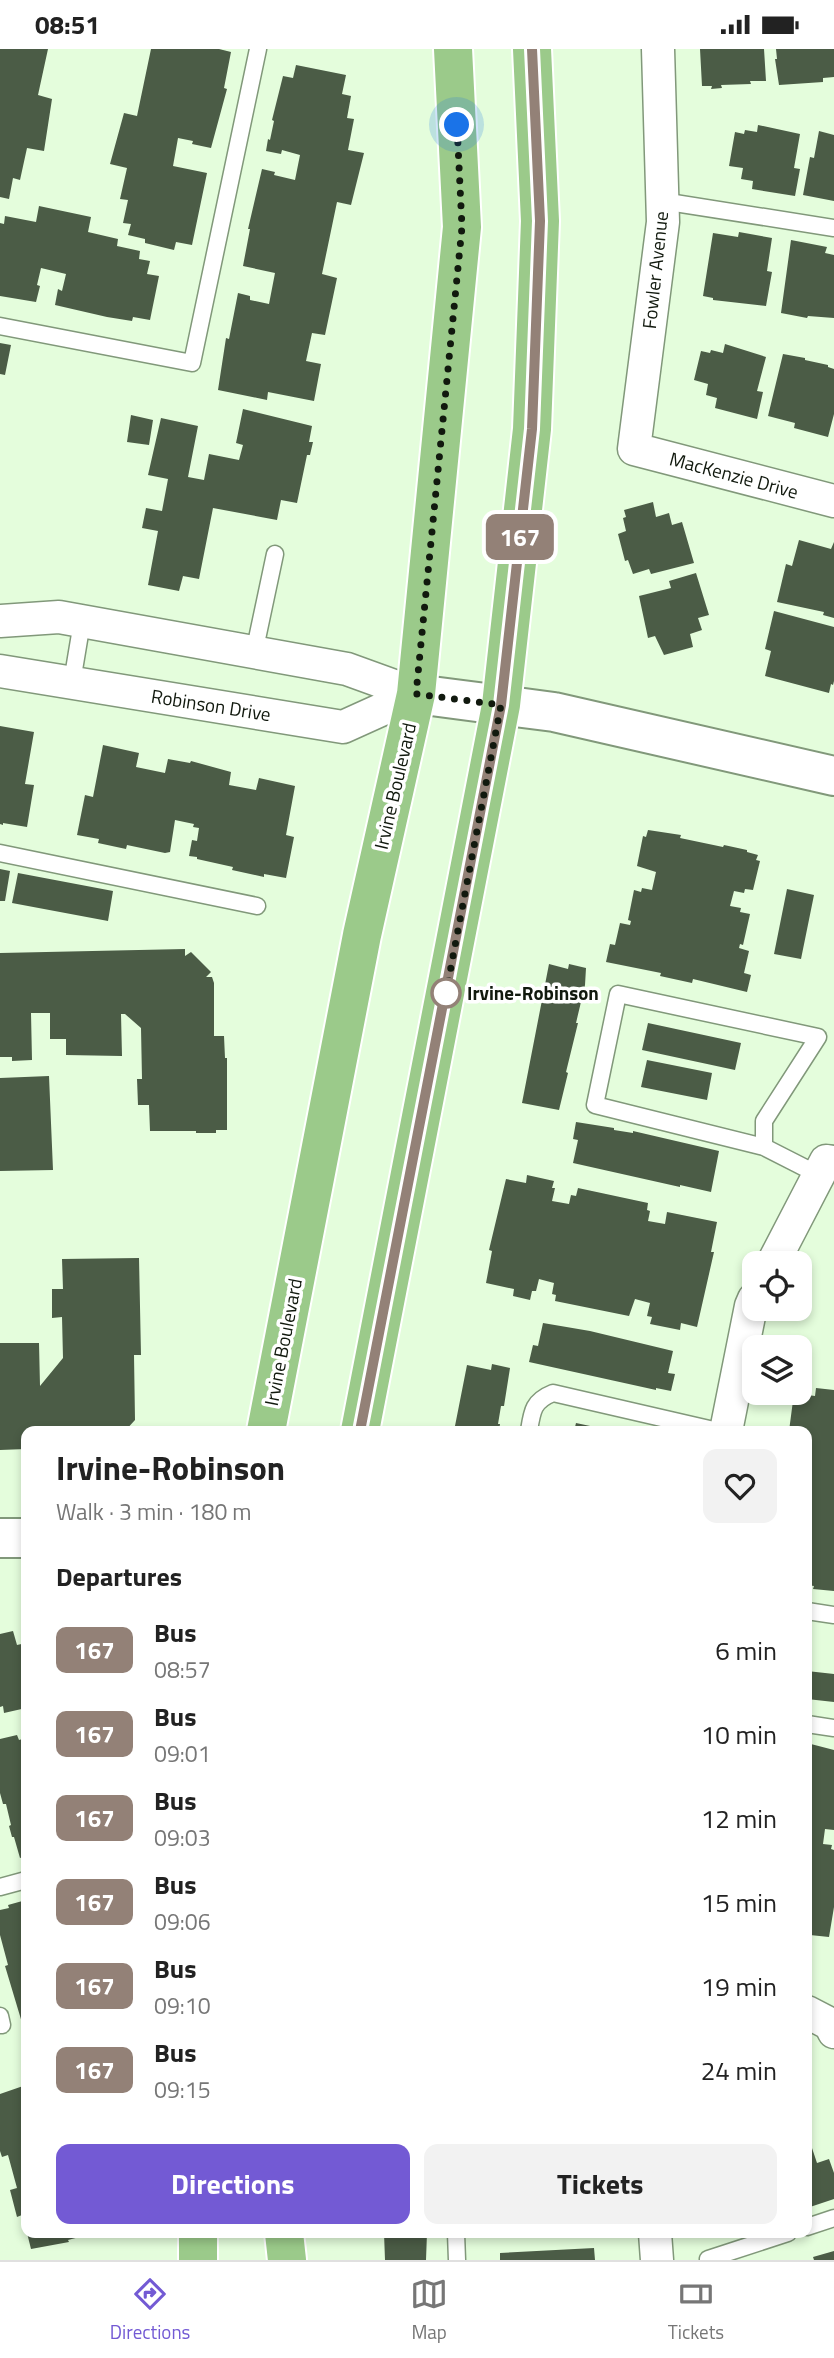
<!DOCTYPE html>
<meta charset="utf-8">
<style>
:root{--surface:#fff;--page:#f2f2f2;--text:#222;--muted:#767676;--line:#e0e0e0;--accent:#735ad4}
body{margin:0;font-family:"Titillium Web",sans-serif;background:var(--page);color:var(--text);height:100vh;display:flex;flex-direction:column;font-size:26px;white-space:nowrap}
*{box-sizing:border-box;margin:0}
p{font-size:23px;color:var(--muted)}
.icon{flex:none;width:38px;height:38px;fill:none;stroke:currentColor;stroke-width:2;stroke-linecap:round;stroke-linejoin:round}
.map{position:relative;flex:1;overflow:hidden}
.side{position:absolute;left:21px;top:1377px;width:791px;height:812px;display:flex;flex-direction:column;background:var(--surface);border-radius:14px;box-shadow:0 4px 10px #0003}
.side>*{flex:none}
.badge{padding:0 14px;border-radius:10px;font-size:24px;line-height:46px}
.tools{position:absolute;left:742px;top:1202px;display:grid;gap:14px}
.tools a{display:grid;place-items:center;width:70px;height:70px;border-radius:14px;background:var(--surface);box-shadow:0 4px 10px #0003;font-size:35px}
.you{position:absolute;width:35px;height:35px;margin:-18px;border:5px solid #fff;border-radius:50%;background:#1a73e8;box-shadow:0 0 0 10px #1a73e833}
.map>.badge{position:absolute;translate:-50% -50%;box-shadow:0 0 0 4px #fff}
h2{padding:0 35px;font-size:26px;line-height:63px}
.round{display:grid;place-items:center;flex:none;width:74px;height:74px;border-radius:14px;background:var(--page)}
.head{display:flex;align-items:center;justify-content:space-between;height:119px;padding:0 35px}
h1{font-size:33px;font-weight:700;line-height:52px}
.button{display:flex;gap:14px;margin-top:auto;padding:14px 35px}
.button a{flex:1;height:80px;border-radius:14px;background:var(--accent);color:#fff;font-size:28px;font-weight:700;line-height:80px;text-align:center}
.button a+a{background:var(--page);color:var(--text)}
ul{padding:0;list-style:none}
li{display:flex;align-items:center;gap:21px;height:84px;padding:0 35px}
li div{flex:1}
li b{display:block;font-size:26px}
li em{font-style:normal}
li .badge{min-width:77px;font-weight:700;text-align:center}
.status{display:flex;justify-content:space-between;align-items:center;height:49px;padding:0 35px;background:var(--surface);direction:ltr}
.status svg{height:19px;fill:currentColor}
.menu{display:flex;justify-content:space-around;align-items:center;height:98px;border-top:2px solid var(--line);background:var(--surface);font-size:19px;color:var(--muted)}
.menu a{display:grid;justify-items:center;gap:4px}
.menu .selected{color:var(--accent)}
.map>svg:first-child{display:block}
</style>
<div class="status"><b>08:51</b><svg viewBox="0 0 49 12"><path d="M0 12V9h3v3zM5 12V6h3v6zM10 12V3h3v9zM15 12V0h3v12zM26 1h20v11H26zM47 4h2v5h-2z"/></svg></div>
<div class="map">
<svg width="834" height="2211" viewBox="0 0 834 2211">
<rect width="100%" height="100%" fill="#e4fddc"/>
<path fill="#4b5c46" d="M0,0H48L38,46L52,50L44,102L27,99L20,131L13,129L9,150L0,148Z
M151,0H219L231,3L224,39L227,40L211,99L192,95L193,92L178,89L173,117L207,124L192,196L176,193L174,201L145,194V190L128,186L131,175L123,174L128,151L120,150L127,119L110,115L124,64L137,67Z
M700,0H764L766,32H750L751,35L721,36L722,39L711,40L712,37H702Z
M776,0H834V28L823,29V33L779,36L775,10H777Z
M296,16L346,26L342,45L351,47L347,69L354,70L348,101L364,104L351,156L337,153L322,225L337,229L325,286L312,284L306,312L321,315L314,352L268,343L267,351L218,341L226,289L229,290L238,244L250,247V251L269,255L275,224L243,217L250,180H248L262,120L275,123L274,126L295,131L300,106L282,101L281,105L266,102L268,90L270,91L274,72L272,71L283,27L293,29Z
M758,76L800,85L794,119L800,120L795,147L752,140L753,132L741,130L743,119L729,117L735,83L744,85L745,81L757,83Z
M819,82L834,86V152L803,146L810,108L814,109Z
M39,157L91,168L88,183L118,190L117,197L140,202L139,210L150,212L147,225L159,227L150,271L133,268L132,272L107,268L55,256L58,240L62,242L66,225L41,219L37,236L40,237L36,253L0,247V174L4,175L5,167L36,173Z
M739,183L772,189L767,222L772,223L766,257L713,251V249L703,247L713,184L738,188Z
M791,191L827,198L825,204L834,206V269L808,267L807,269L781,264Z
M0,294L11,296L5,326L0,325Z
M725,295L766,308L757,342L763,343L757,370L715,359L717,349L706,346L708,335L694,331L701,302L710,304L711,301L723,304Z
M783,305L805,309V311L828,316V318L834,320V365L828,388L794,379L795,374L768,367Z
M243,360L312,377L309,393H313L310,406H307L297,454L281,451L277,471L213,459L199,530L183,527L179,542L148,536L158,482L142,479L146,459L162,462L168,430L148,426L161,369L198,377L188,428L204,431L209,405L239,411L243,396L236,394Z
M131,366L153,371L149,396L127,393Z
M653,453L656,468L669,464L672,476L682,473L694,514L651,525L649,520L633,525L628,511L625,512L618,485L626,482L623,469L626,468L624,461Z
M799,491L831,500L834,493V569L823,566L824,563L777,553L786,515L792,517Z
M696,524L709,566L698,569L702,581L690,585L693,598L664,606L655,587L648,589L639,547L671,539L669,532Z
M774,562L834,578V632L833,636L831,635L829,644L765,627L771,602L765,600Z
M0,677L34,683L25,735L34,736L27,778L3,774V776L0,775Z
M103,696L139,704L136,718L165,724L168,710L190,714L191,712L231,723L229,736L256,741L259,729L295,737L286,786L294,788L286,829L264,825V828L232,821L233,818L197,810V808L189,807L192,791L197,792L199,779L193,778L194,775L175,771L170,803L165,804L127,796L126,800L98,794L99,790L77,786L85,746L93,748Z
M648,781L681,786L680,789L723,798L724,796L747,801V803L758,806L756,811L760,812L753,841L745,840L744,844L734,842L730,857L741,859L740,863L750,865L743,896L740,895L739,899L749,902L744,924L751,926L747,943L693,930L692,934L660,927L661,924L606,913L610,895L615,896L620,874L630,876L631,872L628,871L634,841L641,843L642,839L652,841L656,823L637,817L643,787L646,788Z
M0,820L10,822L5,852H0Z
M18,824L113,842L108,872L12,854Z
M787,840L814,846L801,910L774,905Z
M185,900V907L191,903L211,923L206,928H212L214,934V987H224L225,1009H227V1081H216V1084H196V1082H150L149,1056H138L137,1030H142L141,979L125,965H121L122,1007L66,1006V990H50V964H31L32,1011L12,1012V1008H0V904Z
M549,915L568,920L569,915L586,919L585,936L576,974H578L566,1023L568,1024L559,1061L522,1054Z
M648,974L741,994L735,1021L642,1001Z
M647,1011L712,1024L707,1051L641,1038Z
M49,1027L53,1121L0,1122V1029Z
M576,1073L614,1079V1081L633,1084V1082L719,1102L711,1143L680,1136V1138L573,1114L578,1091L573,1090Z
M527,1126L554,1132L552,1139H555L552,1152L569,1155L571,1146L576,1147L578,1139L648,1154L647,1161L650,1162L648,1172L665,1175L667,1163L717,1173L711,1203H714L697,1278L681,1274L680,1281L650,1275L652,1268L647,1267L650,1254L635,1250L629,1267L555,1252L556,1246L552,1245L554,1234L539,1230L536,1242H532L530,1251L513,1247L514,1240L486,1234L492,1202L489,1201L506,1130L526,1134Z
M139,1209L141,1306H134L135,1371L125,1382H26V1400L0,1401V1294H39L40,1337L63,1309L62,1268L52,1269V1240H63L62,1210Z
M543,1274L590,1282L673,1302L668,1324L675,1325L671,1342L656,1339V1341L529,1313L533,1296L538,1297Z
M492,1315L510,1319L504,1357H501L498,1375H500L499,1382H454L467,1316L491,1321Z
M816,1339L834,1341V1542L813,1540L814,1537L807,1536V1382H789L794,1344L815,1347Z
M576,1374L609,1381V1382H574Z
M13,1582L17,1596L26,1594V1659L4,1664L3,1657L0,1658V1585Z
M807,1622L834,1625V1653L807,1650Z
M17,1686L19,1691L26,1689V1807L20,1809L14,1788H12L9,1777L11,1776L6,1755H3L0,1744V1690Z
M807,1694L834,1701V1781L825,1780L823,1795L832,1796L831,1800L834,1801V1858L829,1888L810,1886L808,1897H807Z
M26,1851V1976L23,1977L5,1917L8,1916L0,1886V1861L9,1859L8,1856Z
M26,2036V2178H25L22,2166L17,2168L10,2141L17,2139L8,2106L2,2108L0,2102V2045Z
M807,2084L817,2114L829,2110L834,2124V2150L807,2159Z
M27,2184H86L87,2186L68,2191L69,2193L31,2200Z
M384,2184H427L426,2211H385Z
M594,2199L595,2211H500V2204Z
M834,2202V2211H814L813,2208Z"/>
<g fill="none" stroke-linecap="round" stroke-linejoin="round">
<g stroke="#81987a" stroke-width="19">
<path id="lane" d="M662,152L834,179
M0,277L192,314L258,0
M254,604L275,505
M72,633L82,573
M0,804L257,857
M764,1098V1072L818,988L618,945L595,1056L764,1098L819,1126
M529,1382C532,1362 533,1352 553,1344L718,1382
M807,1562L834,1566
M807,1675L834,1679
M0,1838L26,1831
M0,1967L2,1976H0
M807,2178L834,2169
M456,2184L457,2211
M708,2210L788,2184"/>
</g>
<g stroke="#81987a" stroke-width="35">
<path id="street" d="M658,0L663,173L634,400L834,452
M0,572L59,568L347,620L416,645
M0,622L343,678L416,645
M773,1214L826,1112L834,1113
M726,1382L751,1257L754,1250
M807,1963L830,1975L834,1983
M655,2184L657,2211"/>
</g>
<g stroke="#81987a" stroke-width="42">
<path id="secondary" d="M416,645L554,663L834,727
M0,1489H26"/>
</g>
<g stroke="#fff" stroke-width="42">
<path id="primary" d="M266,1382L362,886L416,645L462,178L453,0
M360,1382L501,656L532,380L540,172L532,0
M284,2184L287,2211
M198,2211V2184"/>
</g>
<use href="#lane" stroke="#fff" stroke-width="16"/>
<use href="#street" stroke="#fff" stroke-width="32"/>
<use href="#secondary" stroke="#fff" stroke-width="38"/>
<use href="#primary" stroke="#9bca8a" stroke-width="38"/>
</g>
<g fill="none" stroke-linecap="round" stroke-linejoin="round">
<g stroke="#fff" stroke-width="16">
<path id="line" d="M360,1382L501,656L532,380L540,172L532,0"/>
</g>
<use href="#line" stroke="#938177" stroke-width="10"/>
<path stroke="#11190e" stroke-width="7" stroke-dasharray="0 12.6" d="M446,944L501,656L416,645L462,178L457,76"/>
</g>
<circle fill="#fff" stroke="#938177" stroke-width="3.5" cx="446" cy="944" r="14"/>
<g text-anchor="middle" stroke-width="7" stroke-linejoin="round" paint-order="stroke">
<g font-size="19" fill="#11190e" stroke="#fff">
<text transform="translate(655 221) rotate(-84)" y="7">Fowler Avenue</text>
<text transform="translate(734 426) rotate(15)" y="7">MacKenzie Drive</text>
<text transform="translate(211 656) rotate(9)" y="7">Robinson Drive</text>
<text transform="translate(395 737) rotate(-77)" y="7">Irvine Boulevard</text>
<text transform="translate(283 1293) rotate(-79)" y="7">Irvine Boulevard</text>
</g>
<g font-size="19" font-weight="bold" fill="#11190e" stroke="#fff" text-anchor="start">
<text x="467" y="951">Irvine-Robinson</text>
</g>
</g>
</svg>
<div class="tools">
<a><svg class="icon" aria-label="locate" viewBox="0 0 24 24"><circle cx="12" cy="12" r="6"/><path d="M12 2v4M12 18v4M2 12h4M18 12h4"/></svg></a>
<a><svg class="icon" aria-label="layers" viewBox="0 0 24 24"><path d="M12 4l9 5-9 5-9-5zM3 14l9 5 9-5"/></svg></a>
</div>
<div class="you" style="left:457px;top:76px"></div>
<b class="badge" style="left:520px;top:488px;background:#938177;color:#fff">167</b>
<section class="side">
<div class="head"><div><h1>Irvine-Robinson</h1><p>Walk · 3 min · 180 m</p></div><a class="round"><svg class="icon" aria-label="heart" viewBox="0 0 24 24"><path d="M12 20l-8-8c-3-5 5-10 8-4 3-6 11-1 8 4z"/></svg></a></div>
<h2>Departures</h2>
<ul>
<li><span class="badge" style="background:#938177;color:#fff">167</span><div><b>Bus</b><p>08:57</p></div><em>6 min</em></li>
<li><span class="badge" style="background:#938177;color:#fff">167</span><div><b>Bus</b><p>09:01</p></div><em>10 min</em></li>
<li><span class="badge" style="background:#938177;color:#fff">167</span><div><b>Bus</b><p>09:03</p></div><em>12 min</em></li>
<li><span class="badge" style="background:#938177;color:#fff">167</span><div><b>Bus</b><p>09:06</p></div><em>15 min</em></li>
<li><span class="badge" style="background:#938177;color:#fff">167</span><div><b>Bus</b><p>09:10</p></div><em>19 min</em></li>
<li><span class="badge" style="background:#938177;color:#fff">167</span><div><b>Bus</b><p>09:15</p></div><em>24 min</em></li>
</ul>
<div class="button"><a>Directions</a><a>Tickets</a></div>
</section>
</div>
<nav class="menu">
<a class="selected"><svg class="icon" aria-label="directions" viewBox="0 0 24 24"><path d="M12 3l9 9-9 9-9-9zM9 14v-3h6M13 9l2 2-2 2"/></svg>Directions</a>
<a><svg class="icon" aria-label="map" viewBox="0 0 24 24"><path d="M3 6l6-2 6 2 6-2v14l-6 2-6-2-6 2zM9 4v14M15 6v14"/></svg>Map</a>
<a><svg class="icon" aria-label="tickets" viewBox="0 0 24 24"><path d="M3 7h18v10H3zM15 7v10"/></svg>Tickets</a>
</nav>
